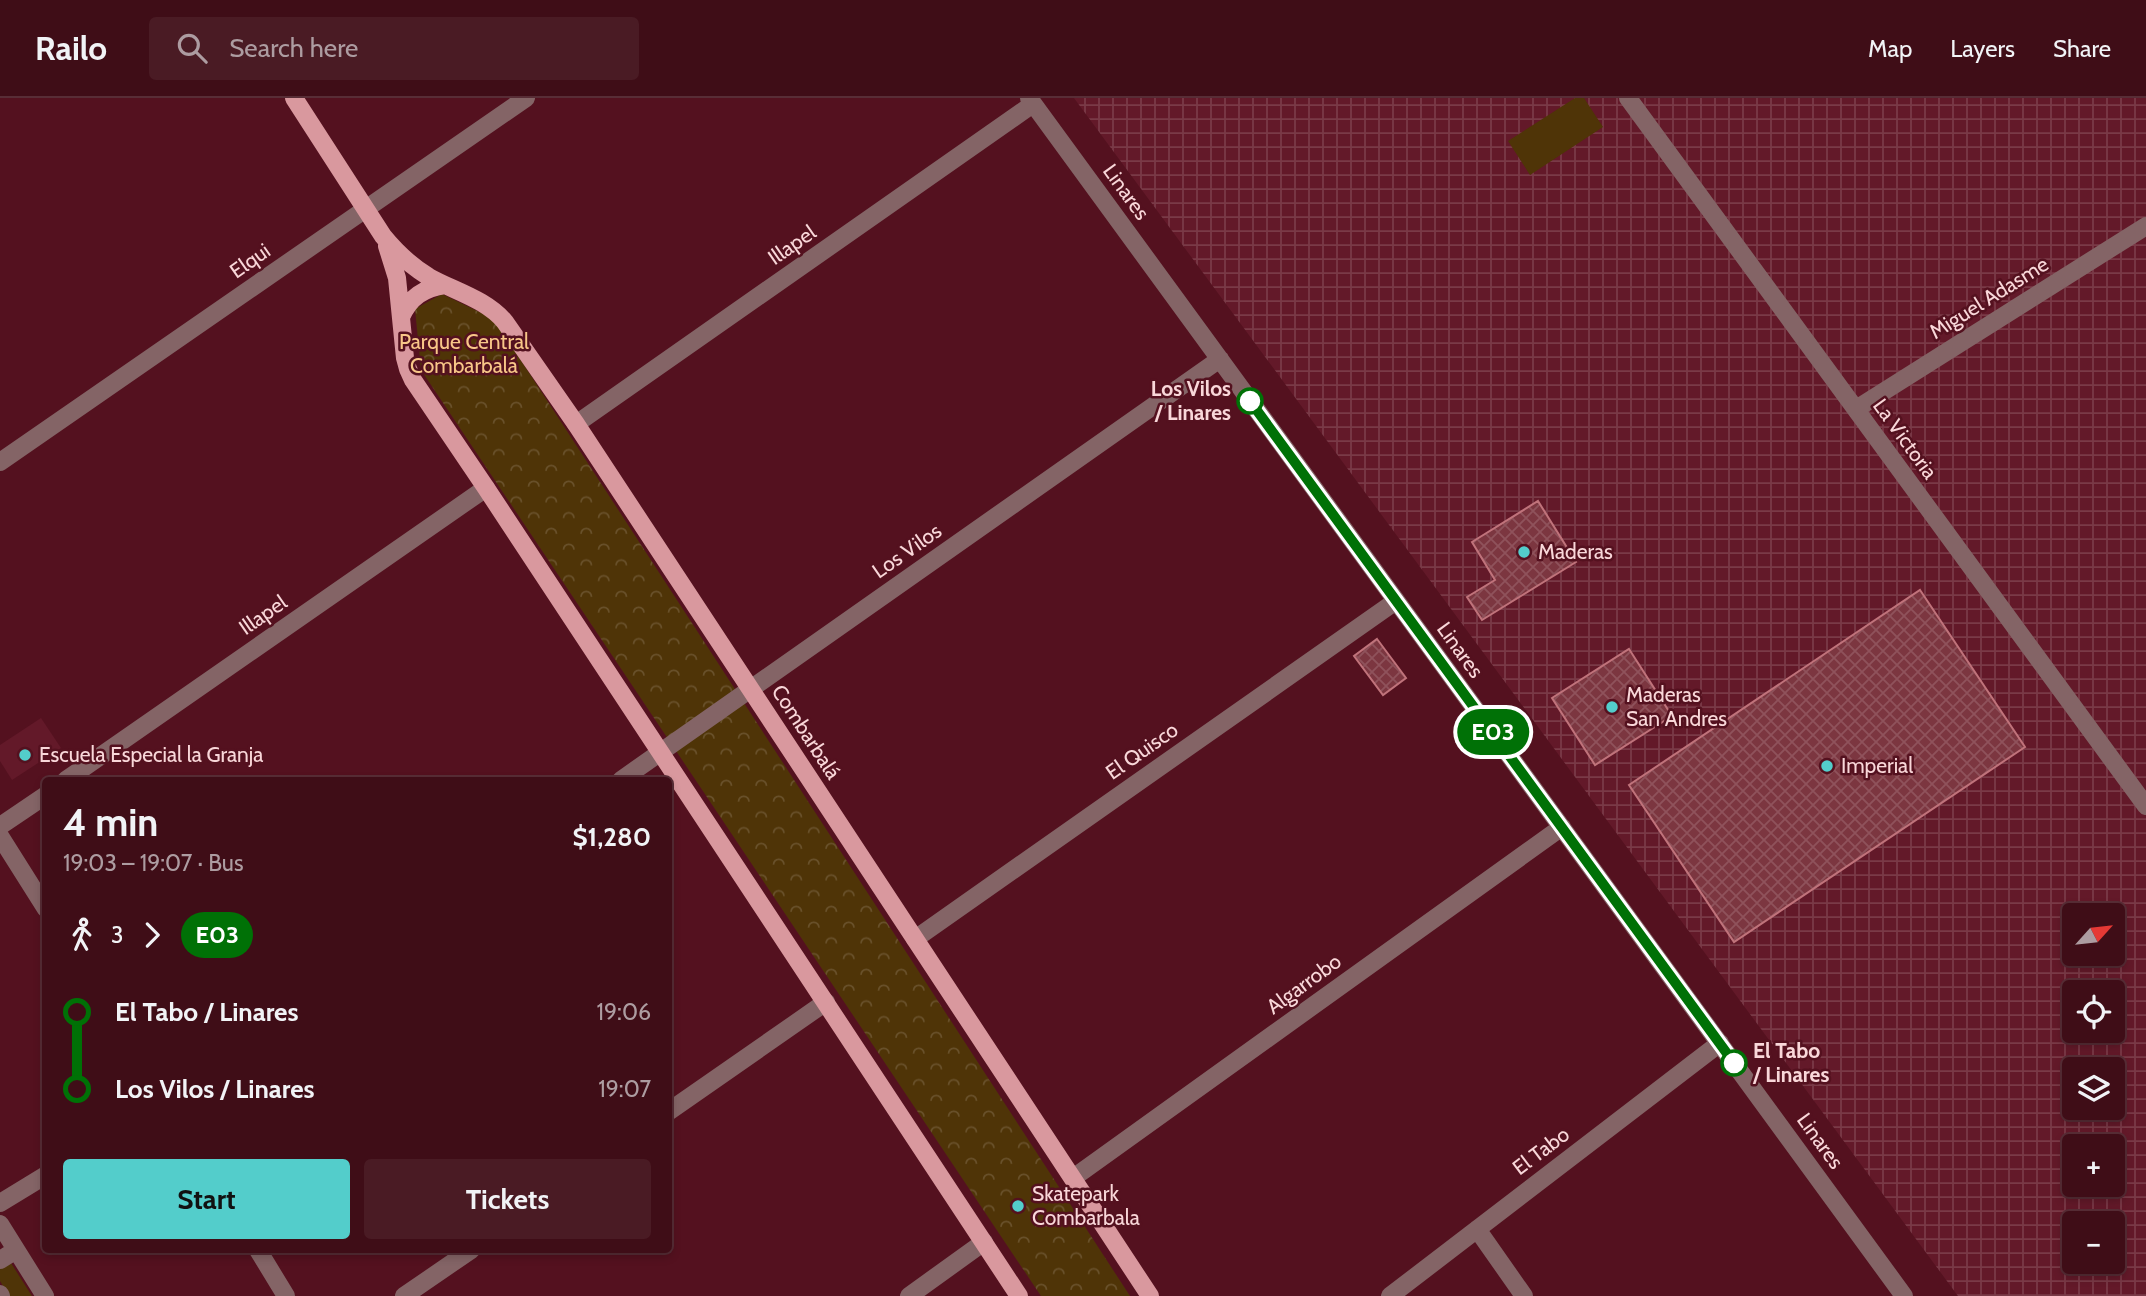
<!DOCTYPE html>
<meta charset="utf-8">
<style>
:root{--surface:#3f0d17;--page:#4a1b24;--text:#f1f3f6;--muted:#ad9ca1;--line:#582d36;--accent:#53cdcb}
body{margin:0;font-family:Cabin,sans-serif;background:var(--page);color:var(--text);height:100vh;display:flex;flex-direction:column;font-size:26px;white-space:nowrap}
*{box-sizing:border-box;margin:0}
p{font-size:23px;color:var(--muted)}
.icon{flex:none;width:38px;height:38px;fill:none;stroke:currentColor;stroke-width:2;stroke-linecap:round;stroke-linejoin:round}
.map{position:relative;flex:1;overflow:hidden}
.side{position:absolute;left:42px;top:679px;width:630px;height:476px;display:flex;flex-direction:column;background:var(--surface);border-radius:7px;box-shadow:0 4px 10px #0003,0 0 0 2px var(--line)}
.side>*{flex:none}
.badge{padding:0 14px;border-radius:23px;font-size:24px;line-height:46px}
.needle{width:46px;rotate:63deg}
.fabs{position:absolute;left:2062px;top:805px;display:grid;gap:14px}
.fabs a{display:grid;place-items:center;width:63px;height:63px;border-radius:7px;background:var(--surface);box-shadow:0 4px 10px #0003,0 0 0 2px var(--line);font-size:35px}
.map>.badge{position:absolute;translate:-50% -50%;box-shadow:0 0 0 4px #fff}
.legs{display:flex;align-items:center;gap:10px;height:77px;padding:0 21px;font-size:23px}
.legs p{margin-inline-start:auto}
.summary{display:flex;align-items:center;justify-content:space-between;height:119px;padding:0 21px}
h1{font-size:38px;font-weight:800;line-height:52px}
.primary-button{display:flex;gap:14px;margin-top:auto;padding:14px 21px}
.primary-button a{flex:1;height:80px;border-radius:7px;background:var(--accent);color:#111;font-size:28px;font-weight:800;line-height:80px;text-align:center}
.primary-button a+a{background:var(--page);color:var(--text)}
ul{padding:0 21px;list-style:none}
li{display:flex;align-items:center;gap:24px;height:77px;font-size:26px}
li i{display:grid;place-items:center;width:10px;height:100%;margin:0 9px;background:currentColor}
li i::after{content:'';width:18px;height:18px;margin:-9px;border:5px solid;border-radius:50%;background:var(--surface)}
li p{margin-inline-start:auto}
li:first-child i{background:linear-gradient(#0000 50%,currentColor 0)}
li:last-child i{background:linear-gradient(currentColor 50%,#0000 0)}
header{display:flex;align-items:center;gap:42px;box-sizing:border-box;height:98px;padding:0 35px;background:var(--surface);border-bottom:2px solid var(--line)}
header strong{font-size:33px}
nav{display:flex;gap:38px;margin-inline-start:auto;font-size:24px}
.search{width:490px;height:63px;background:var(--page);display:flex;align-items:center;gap:18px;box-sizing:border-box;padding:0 24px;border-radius:7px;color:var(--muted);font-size:26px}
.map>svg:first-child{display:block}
</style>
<header>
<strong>Railo</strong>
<div class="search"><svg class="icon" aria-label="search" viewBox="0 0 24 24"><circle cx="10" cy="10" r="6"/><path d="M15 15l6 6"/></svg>Search here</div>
<nav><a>Map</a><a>Layers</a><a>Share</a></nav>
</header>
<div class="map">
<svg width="2146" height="1198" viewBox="0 0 2146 1198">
<defs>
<pattern id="industrial-grid" width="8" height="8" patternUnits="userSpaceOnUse" patternTransform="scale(1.75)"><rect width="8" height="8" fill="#631929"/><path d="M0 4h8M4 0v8" fill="none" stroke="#7a3a47"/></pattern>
<pattern id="park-crowns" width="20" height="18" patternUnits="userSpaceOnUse" patternTransform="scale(1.75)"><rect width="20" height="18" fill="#4f3407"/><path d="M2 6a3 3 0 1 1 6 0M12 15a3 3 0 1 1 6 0" fill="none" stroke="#69512b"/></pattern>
<pattern id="building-cross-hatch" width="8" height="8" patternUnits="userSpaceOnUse" patternTransform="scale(1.75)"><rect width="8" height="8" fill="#7c3640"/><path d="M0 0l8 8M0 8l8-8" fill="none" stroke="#8f525b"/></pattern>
</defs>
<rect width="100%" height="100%" fill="#54111f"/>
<path fill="#631929" d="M41,620L61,650L12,682L0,663V647Z"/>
<path fill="url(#industrial-grid)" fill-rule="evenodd" d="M1074,0H2146V1198H1958ZM2074,817H2112V856H2074ZM2074,894H2112V933H2074ZM2074,971H2112V1010H2074ZM2074,1048H2112V1087H2074ZM2074,1125H2112V1164H2074Z"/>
<path fill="#4f3407" d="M1575,0H1584L1603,29L1530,77L1508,43Z
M11,1165L32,1198H9L0,1183V1167Z"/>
<path fill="url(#park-crowns)" d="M442,196L494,221L1130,1198H1041L421,272L415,211Z"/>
<path fill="url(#building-cross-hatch)" stroke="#c0737b" stroke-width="2" d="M1538,403L1576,464L1482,522L1467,499L1495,482L1472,444Z
M1920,492L2025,649L1734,844L1629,687Z
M1377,541L1406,580L1383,597L1354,558Z
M1629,551L1672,618L1595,667L1552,600Z"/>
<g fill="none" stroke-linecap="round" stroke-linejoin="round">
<path stroke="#846466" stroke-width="18" d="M1029,0L1904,1198
M1628,0L2146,708
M1856,311L2146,128
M576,326L1033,6
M0,364L526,0
M66,682L486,390
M621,682L1220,261
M0,728L46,697
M0,738L46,811
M915,841L1396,503
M668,1014L826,904
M1073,1080L1562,729
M0,1105L46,1077
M0,1126L45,1198
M1477,1131L1524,1198
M258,1152L286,1198
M0,1162L16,1152
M0,1196L1,1198
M404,1198L471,1152
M909,1198L984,1144
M1390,1198L1720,945"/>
<path stroke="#d9989e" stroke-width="18" d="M294,0L383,138C396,154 411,168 429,179C454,193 486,201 505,224L576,326L1150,1198
M387,148L397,180L405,260L408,271L413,282L486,390L1019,1198
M401,219C410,199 424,190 445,187"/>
</g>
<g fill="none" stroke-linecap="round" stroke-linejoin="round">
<g stroke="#fff" stroke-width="16">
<path id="line-1" d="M1250,303L1734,965"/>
</g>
<use href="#line-1" stroke="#007106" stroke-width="10"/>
</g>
<g fill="#fff" stroke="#007106" stroke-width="3.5">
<circle cx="1250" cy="303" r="12"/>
<circle cx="1734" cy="965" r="12"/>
</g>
<g fill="#53cdcb" stroke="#54111f" stroke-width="2.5">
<circle cx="1524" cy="454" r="7"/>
<circle cx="1612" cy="609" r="7"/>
<circle cx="25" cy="657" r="7"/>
<circle cx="1827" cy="668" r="7"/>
<circle cx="1018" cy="1108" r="7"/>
</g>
<g text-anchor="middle" stroke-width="5" stroke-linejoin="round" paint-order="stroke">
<g font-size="21" fill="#f9d7d9" stroke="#54111f">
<text transform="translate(1126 94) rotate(54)" y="7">Linares</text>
<text transform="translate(792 147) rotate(-35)" y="7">Illapel</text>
<text transform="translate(250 163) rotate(-35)" y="7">Elqui</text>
<text transform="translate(1989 200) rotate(-32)" y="7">Miguel Adasme</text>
<text transform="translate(1905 341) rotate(54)" y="7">La Victoria</text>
<text transform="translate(907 453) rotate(-35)" y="7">Los Vilos</text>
<text transform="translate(263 517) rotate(-35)" y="7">Illapel</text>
<text transform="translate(1460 552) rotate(54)" y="7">Linares</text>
<text transform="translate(806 634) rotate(57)" y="7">Combarbalá</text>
<text transform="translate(1142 653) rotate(-35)" y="7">El Quisco</text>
<text transform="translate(1304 886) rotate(-36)" y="7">Algarrobo</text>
<text transform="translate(1820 1043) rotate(54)" y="7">Linares</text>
<text transform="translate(1541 1053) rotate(-37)" y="7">El Tabo</text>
</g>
<g font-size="21" fill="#f8c788" stroke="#54111f">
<text x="464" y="251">Parque Central<tspan x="464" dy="24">Combarbalá</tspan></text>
</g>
<g font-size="21" font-weight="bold" fill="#f9d7d9" stroke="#54111f" text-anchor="end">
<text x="1231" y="298">Los Vilos<tspan x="1231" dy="24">/ Linares</tspan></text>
<text x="1753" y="960" text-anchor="start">El Tabo<tspan x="1753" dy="24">/ Linares</tspan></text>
</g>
<g font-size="21" fill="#f9d7d9" stroke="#54111f" text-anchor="start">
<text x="1538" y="461">Maderas</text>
<text x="1626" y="604">Maderas<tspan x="1626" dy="24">San Andres</tspan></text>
<text x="39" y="664">Escuela Especial la Granja</text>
<text x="1841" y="675">Imperial</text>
<text x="1032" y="1103">Skatepark<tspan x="1032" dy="24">Combarbala</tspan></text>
</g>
</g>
</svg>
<div class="fabs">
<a><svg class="needle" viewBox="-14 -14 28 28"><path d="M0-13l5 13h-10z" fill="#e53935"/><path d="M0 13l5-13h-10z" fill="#ad9ca1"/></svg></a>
<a><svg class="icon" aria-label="locate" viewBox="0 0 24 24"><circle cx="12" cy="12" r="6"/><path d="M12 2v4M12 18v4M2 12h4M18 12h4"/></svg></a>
<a><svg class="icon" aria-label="layers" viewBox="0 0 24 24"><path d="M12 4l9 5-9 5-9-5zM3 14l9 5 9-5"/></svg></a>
<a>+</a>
<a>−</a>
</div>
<b class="badge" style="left:1493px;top:634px;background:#007106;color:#fff">E03</b>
<section class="side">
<div class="summary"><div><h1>4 min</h1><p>19:03 – 19:07 · Bus</p></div><b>$1,280</b></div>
<div class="legs"><svg class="icon" aria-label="walk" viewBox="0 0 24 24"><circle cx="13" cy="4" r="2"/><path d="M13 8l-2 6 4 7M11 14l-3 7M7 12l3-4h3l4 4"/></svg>3<svg class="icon" aria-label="forward" viewBox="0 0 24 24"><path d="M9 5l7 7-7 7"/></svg><b class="badge" style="background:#007106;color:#fff">E03</b></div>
<ul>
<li><i style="color:#007106"></i><b>El Tabo / Linares</b><p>19:06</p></li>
<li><i style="color:#007106"></i><b>Los Vilos / Linares</b><p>19:07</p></li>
</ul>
<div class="primary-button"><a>Start</a><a>Tickets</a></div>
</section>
</div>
